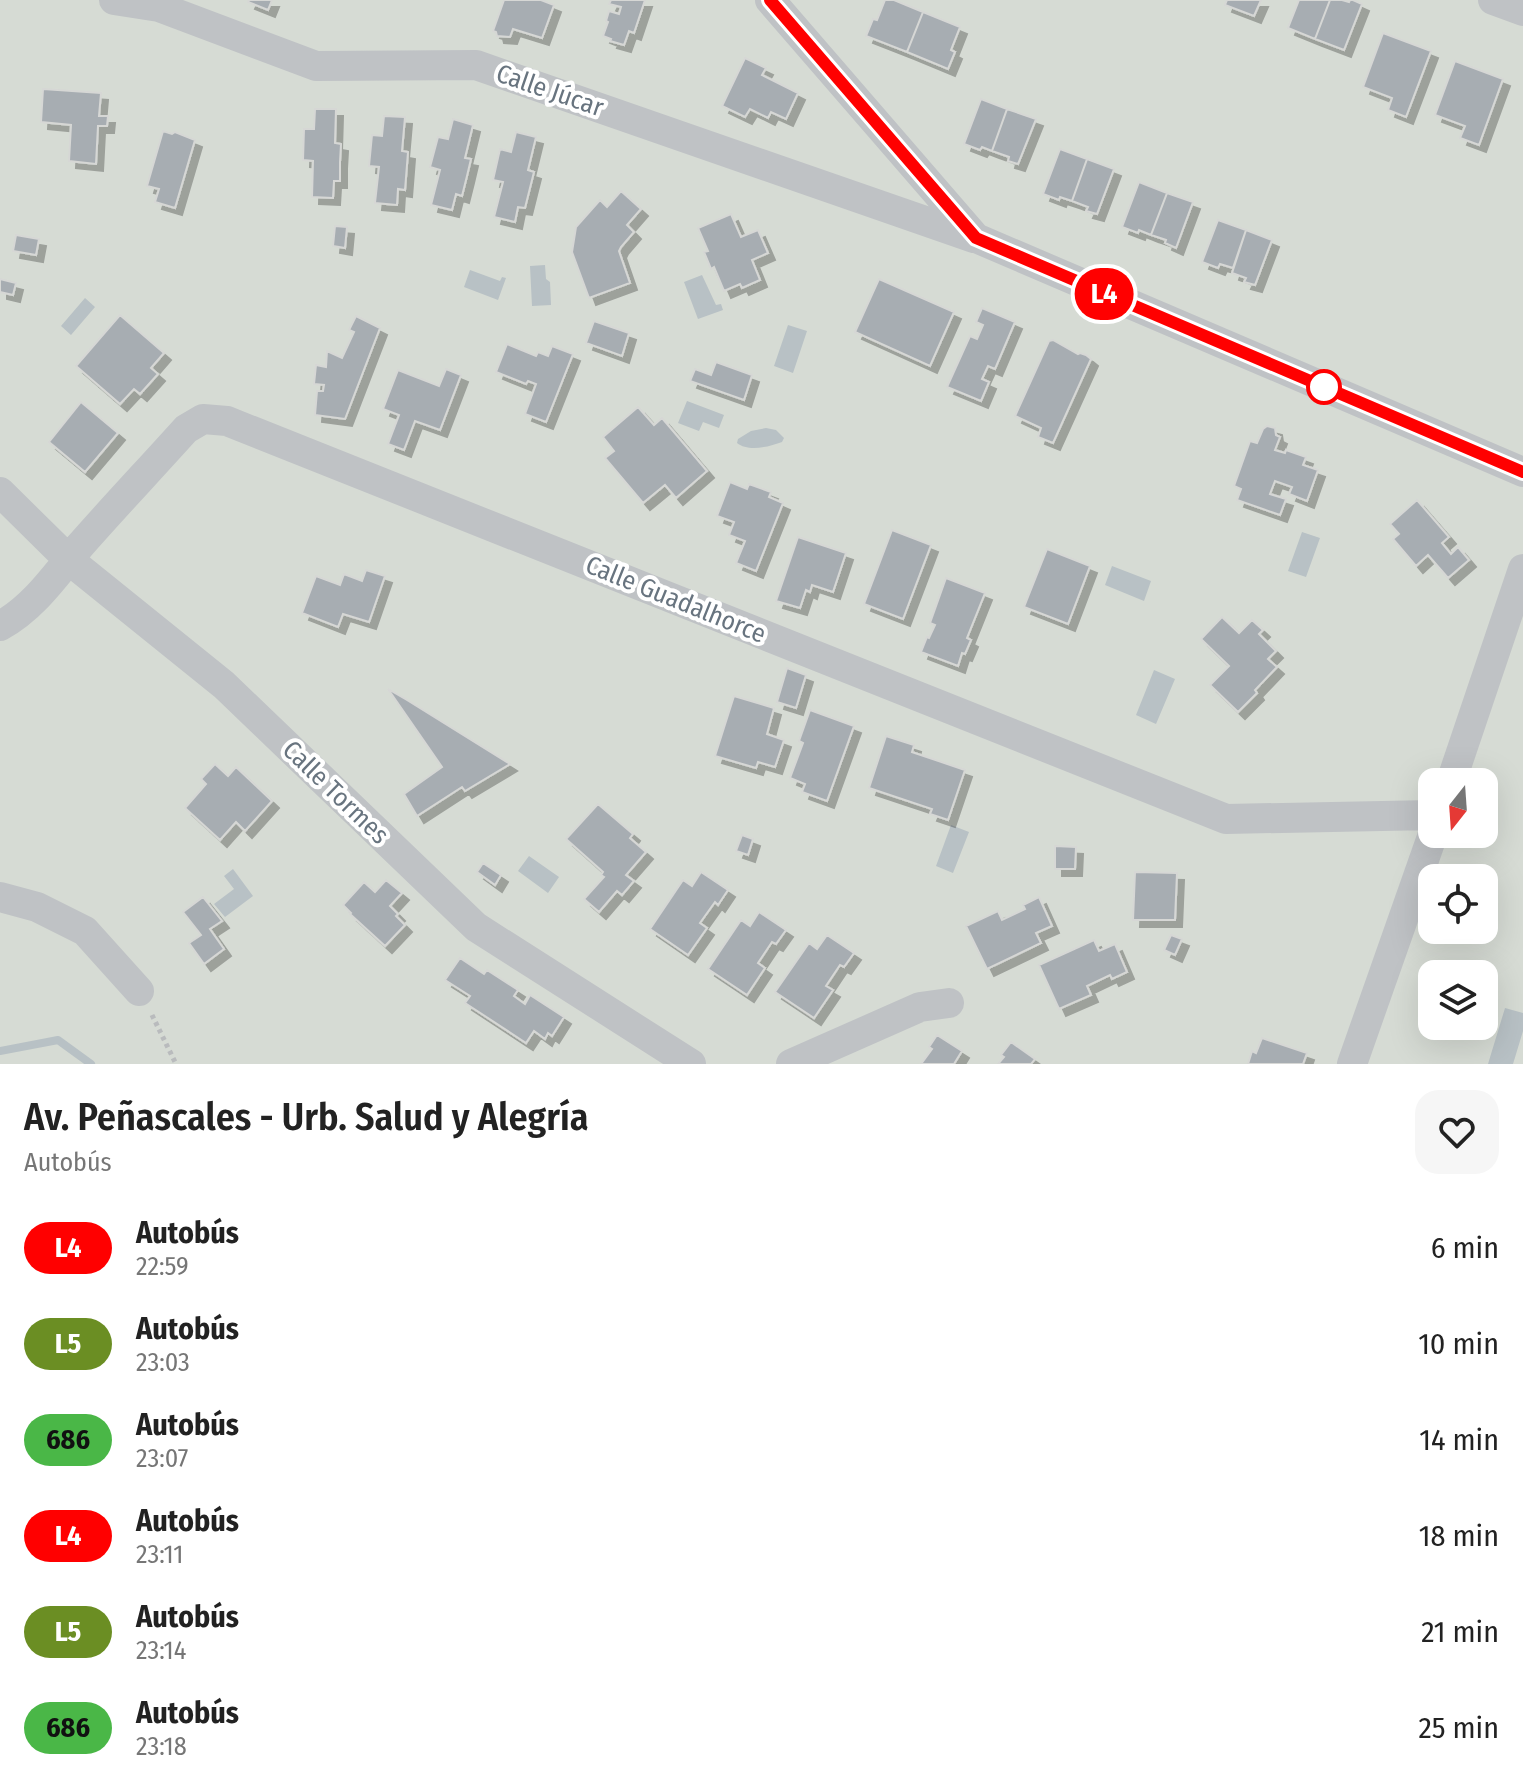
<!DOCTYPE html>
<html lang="es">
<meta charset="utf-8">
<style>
:root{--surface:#fff;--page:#f6f6f6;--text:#222;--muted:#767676}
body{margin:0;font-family:"Fira Sans Condensed",sans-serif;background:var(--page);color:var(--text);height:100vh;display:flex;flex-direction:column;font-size:30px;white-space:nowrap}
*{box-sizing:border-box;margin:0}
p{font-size:26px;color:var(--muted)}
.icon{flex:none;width:44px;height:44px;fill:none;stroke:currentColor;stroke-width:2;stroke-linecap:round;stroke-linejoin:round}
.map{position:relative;height:1064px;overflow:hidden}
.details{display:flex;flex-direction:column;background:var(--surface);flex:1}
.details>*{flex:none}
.badge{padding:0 16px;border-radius:26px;font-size:28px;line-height:52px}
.needle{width:52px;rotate:197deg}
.tools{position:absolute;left:1418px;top:768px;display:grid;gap:16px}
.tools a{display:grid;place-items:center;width:80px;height:80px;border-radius:16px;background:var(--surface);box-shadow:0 8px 32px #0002;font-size:40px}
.map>.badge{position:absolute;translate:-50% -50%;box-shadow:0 0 0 4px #fff}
.round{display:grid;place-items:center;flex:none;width:84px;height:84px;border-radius:24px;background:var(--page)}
.headline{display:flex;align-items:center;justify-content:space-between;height:136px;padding:0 24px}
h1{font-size:38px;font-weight:600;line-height:60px}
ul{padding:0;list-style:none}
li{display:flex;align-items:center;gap:24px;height:96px;padding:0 24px}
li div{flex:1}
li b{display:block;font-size:30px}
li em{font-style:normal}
li .badge{min-width:88px;font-weight:700;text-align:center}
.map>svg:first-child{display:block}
</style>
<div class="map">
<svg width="1523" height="1064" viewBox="0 0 1523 1064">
<defs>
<filter id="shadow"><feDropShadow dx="7" dy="7" stdDeviation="0" flood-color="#0004"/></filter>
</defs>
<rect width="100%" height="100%" fill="#f5f5f2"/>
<path fill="#d6dbd4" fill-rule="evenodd" d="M0,0H1523V1064H0ZM1432,782H1484V834H1432ZM1432,878H1484V930H1432ZM1432,974H1484V1026H1432Z"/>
<path fill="#b8c1c5" d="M545,265L546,279L550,282L551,305L532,306L530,266Z
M470,270L500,281L502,277L506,278L498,300L464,287Z
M702,275L716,305L721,304L723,310L698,319L684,282Z
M85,298L95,307L71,335L61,326Z
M788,325L807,331L793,373L774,366Z
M687,401L724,415L719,428L703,422L699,431L678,423Z
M766,428L776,430L784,438L782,442C769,447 748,452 737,443L738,439L751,431Z
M1302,532L1320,538L1306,577L1288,571Z
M1112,566L1151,581L1144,601L1105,585Z
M1154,670L1175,679L1156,724L1136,715Z
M951,825L969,832L953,873L936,866Z
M529,856L559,877L548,893L518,871Z
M233,869L253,896L225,917L214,904L234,889L224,876Z
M1505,1008L1523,1013V1031L1513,1064H1488Z"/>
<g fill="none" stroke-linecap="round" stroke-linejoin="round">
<path stroke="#b8c1c5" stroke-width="8" d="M0,1051L58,1040L91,1064"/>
</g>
<path fill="#a7adb2" stroke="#d6d7d5" stroke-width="2" filter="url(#shadow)" d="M249,0H272L268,10L248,2Z
M504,0H541L554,5L542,38L513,29L510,37L497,36L496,32L493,31Z
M611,0H645L634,33L629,31L624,45L610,41L611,39L603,36L608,22L606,21L609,11L619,14L621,7L609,4Z
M885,0H894L923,12L907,52L866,36L873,19L877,20Z
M1227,0H1261L1254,16L1225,5Z
M1299,0H1330L1315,39L1288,28Z
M1330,0H1342L1349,2L1350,0H1353L1362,4L1344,50L1315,39Z
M923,12L960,27L951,50L955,52L948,69L907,52Z
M1383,33L1431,51L1406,117L1388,110L1392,98L1363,87Z
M745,58L766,68L762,75L798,93L786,119L771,112L768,118L750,109L745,117L722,106Z
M1455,61L1503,79L1479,145L1460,138L1465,126L1435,115Z
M43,89L101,93L99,116H108L107,126H98L96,164L69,161L71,125L41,122Z
M981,99L1007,109L992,151L982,147L980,150L964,144Z
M315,109H336L335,143L341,144L340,162V181H334L333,198L312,197L313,161L303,160L304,129H314Z
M1007,109L1036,119L1018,164L1008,161L1009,157L992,151Z
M384,116L405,117L402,151L408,152L405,190L398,189L397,205L375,203L379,167L369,166L372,135L382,136Z
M453,119L473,125L465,158L471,159L467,176L462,196L456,194L452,210L431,205L440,170L430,167L438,137L448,139Z
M163,131L172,134L175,132L195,140L175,208L155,202L159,189L147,186Z
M516,132L536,137L528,170L534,172L525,208L518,207L515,222L494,217L503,182L493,180L500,149L511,152Z
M1060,149L1087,159L1072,201L1060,197L1059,200L1043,194Z
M1087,159L1114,169L1097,214L1086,211L1088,207L1072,201Z
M1139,182L1167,193L1151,235L1139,230L1138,233L1122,227Z
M621,191L641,209L627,225L634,232L621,247L619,251L630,283L589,298L572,252L576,227L600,200L607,207Z
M1167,193L1193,202L1176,248L1165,243L1166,240L1151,235Z
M731,214L741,237L758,230L768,253L752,260L760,280L742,288L740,284L724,291L714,267L711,269L704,252L708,251L698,228Z
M1218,220L1246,230L1233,268L1220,264L1218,268L1202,262Z
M335,226L347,227L345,248L333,246Z
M1246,230L1272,240L1255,285L1244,282L1246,278L1232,273Z
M16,235L39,239L36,255L13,251Z
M0,279L16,283L13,295L0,292Z
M879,279L954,312L930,366L855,332Z
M982,308L1015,322L995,369L988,366L982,379L989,382L981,401L947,387L970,336L977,339L983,325L976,322Z
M120,315L164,353L151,368L158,374L140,394L134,389L120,404L76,366Z
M356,316L380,328L345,419L315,415L317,391H323L324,385L314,384L316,365L326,367L327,351L342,358L354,332L349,330Z
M594,321L629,333L622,356L586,343Z
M1053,340L1078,354L1080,353L1086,355L1091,359L1053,443L1038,437L1041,428L1015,416L1049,341Z
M507,344L536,356L538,352L548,356L552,346L573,354L546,422L525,414L536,384L528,381L526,384L496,372Z
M716,362L752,375L744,400L690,381L695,369L711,375Z
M446,369L461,375L440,430L415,421L404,450L388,444L399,415L383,409L398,370L439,386Z
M81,402L118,433L85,472L49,442Z
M638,407L654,425L662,418L707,471L676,498L665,485L643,503L605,458L614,451L603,437Z
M1267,426L1275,428L1276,435L1280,437L1275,450L1285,453L1286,450L1306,457L1303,465L1318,470L1307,501L1289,494L1292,487L1275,481L1270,494L1286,499L1280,515L1237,500L1241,489L1234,486L1250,441L1257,443L1263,429Z
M730,482L747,489L749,484L771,492L769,497L783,503L756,571L736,563L745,541L729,535L734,522L717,516Z
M1417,500L1449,537L1442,543L1451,554L1458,547L1469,560L1448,578L1428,555L1416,566L1393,539L1399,534L1390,524Z
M892,530L931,545L903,619L864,604Z
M798,537L846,553L833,592L812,585L810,592L806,590L800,608L776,601Z
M1047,549L1090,566L1068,624L1024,607Z
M366,570L385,576L369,622L343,614L338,627L302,613L316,576L340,585L344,574L362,581Z
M946,578L985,593L967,638L971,640L965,654L962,653L958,666L921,652L927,637L929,638L935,625L930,623Z
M1222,617L1239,633L1252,620L1263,630L1259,634L1276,651L1268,659L1277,667L1255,690L1257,693L1238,712L1210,685L1229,666L1201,639Z
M787,668L806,675L796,708L777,702Z
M388,689L407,700L510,764L465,791L462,787L417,816L404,794L442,767Z
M734,696L774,708L767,734L784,740L775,767L758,762L756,768L715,756Z
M810,710L854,726L827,801L802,792L805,784L790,778L803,743L799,741Z
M886,736L914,745L912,752L965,770L948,820L930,814L932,809L869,788Z
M215,764L228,776L236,767L272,801L245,831L236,822L220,840L185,808L206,784L201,779Z
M598,804L633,834L630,838L646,852L626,875L634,881L622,895L617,891L599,912L584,899L604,877L601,875L603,872L566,839Z
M742,835L753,839L748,855L736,851Z
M1055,846L1076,847L1075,869H1055Z
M483,863L501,875L495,885L477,872Z
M701,872L728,890L718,905L715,902L700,923L707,928L688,955L650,929L683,880L692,886Z
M1135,872L1177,873L1175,920H1133Z
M386,880L402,893L390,906L398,914L396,916L405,925L385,946L350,914L351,913L343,905L364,882L375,892Z
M203,897L222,921L210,929L224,949L204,964L189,943L201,935L183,912Z
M1039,897L1052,926L1036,933L1041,943L987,969L966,926L998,911L1002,920L1025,909L1023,905Z
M759,912L786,930L776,944L772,942L758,963L765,968L747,995L708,969L741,920L750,926Z
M827,935L854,953L844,967L840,965L826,986L833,990L814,1018L775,992L809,943L817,949Z
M1171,935L1182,939L1175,955L1164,950Z
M1094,940L1099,951L1115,944L1127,972L1112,979L1110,975L1087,986L1091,995L1059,1009L1039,965Z
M460,958L484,974L487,970L518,990L514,996L525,1004L530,995L564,1017L552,1036L548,1033L545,1039L534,1031L526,1043L465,1003L470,996L445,980Z
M937,1035L962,1051L954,1064H921L932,1049L929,1047Z
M1262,1038L1307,1053L1303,1064H1248L1252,1051L1256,1053Z
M1011,1042L1035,1059L1031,1064H998L1004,1057L1001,1055Z"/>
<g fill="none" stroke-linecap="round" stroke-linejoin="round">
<path stroke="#b9bbbd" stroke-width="5" stroke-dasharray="4 4" stroke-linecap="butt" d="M152,1015L176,1064"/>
<path stroke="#bfc2c5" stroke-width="30" d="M114,0L159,7L316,66L476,65L974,238
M770,0L976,238L1523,472
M1493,0L1523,11
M0,492L69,560L224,685L476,927L691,1064
M0,626C33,608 55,576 78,548C113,508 150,469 186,429L203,419L227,421L1226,819L1432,815
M1451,782L1523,569
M0,897L37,907L85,931L139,991
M791,1064L920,1007L949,1003
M1352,1064L1433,834"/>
</g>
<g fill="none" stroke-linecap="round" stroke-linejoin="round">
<g stroke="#fff" stroke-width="18">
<path id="line" d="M770,0L976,238L1523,472"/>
</g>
<use href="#line" stroke="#f00" stroke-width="12"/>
</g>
<circle fill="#fff" stroke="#f00" stroke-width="4" cx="1324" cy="387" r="16"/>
<g text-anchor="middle" stroke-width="8" stroke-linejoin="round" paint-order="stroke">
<g font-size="26" fill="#68747f" stroke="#fff">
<text transform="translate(550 90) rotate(19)" y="9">Calle Júcar</text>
<text transform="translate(676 599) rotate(22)" y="9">Calle Guadalhorce</text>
<text transform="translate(336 792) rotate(44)" y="9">Calle Tormes</text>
</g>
</g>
</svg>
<div class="tools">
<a><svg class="needle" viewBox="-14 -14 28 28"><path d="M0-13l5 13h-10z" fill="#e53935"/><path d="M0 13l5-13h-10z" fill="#767676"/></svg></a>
<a><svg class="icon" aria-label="locate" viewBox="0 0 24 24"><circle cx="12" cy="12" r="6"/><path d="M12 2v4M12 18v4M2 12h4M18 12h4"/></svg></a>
<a><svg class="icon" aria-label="layers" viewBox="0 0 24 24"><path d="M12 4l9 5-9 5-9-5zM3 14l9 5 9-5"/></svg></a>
</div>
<b class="badge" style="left:1104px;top:294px;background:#f00;color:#fff">L4</b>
</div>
<section class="details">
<div class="headline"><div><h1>Av. Peñascales - Urb. Salud y Alegría</h1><p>Autobús</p></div><a class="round"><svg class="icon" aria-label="heart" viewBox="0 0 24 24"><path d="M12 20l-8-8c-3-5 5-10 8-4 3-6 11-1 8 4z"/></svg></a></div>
<ul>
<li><span class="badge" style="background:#f00;color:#fff">L4</span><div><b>Autobús</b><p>22:59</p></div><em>6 min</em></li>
<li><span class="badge" style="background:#6b8e23;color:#fff">L5</span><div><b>Autobús</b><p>23:03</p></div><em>10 min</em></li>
<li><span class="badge" style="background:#4ab747;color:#111">686</span><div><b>Autobús</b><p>23:07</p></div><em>14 min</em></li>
<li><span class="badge" style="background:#f00;color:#fff">L4</span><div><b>Autobús</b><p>23:11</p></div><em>18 min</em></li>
<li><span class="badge" style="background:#6b8e23;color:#fff">L5</span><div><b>Autobús</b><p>23:14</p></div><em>21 min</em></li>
<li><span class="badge" style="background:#4ab747;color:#111">686</span><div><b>Autobús</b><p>23:18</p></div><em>25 min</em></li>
</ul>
</section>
